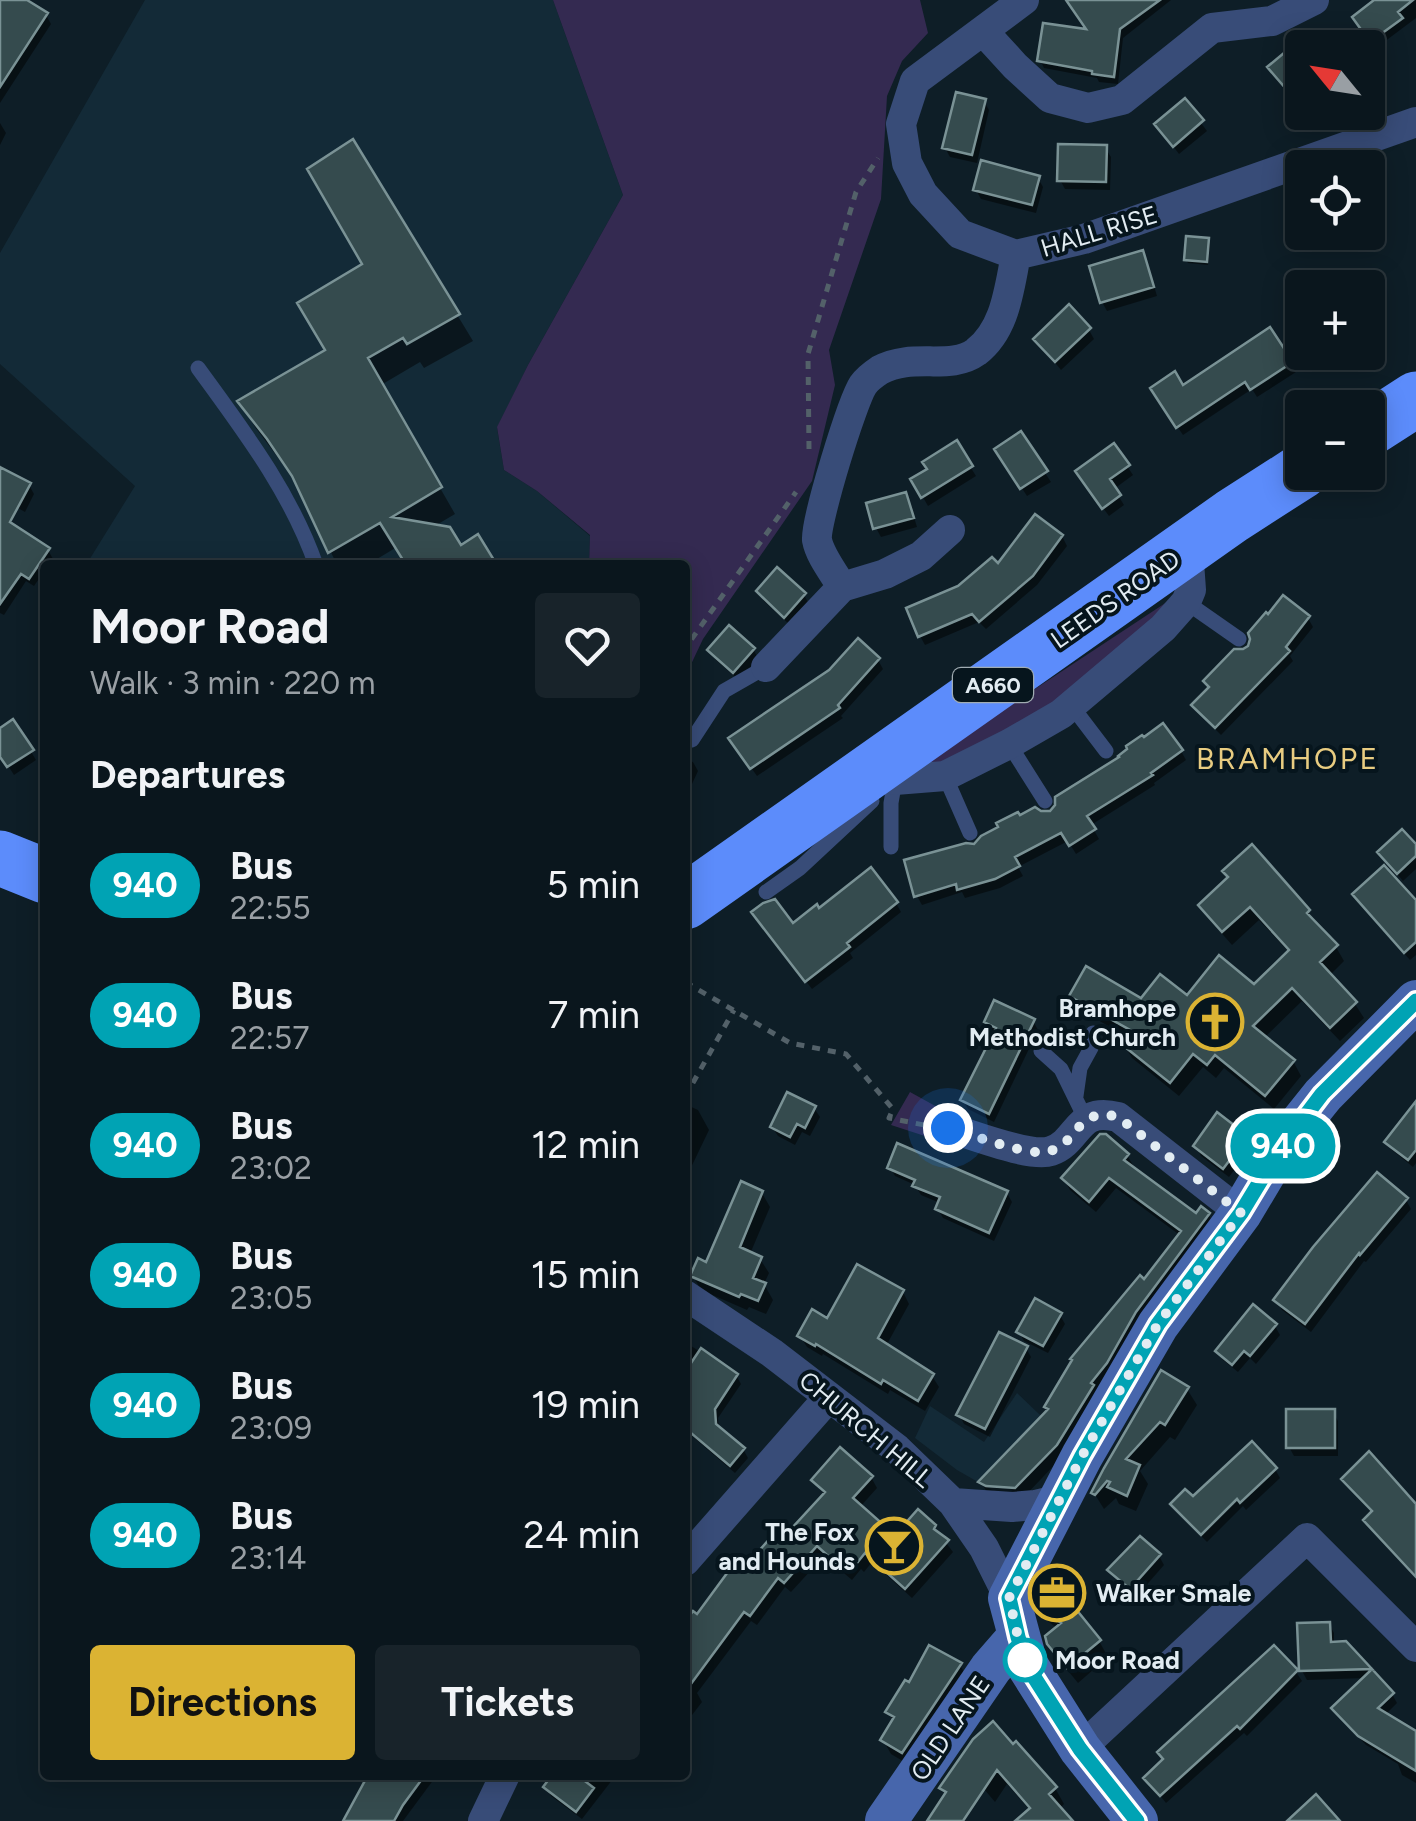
<!DOCTYPE html>
<meta charset="utf-8">
<style>
:root{--surface:#0a161d;--page:#18232a;--text:#f1f3f6;--muted:#999fa4;--line:#2a353b;--accent:#dbb333}
body{margin:0;font-family:Figtree,sans-serif;background:var(--page);color:var(--text);height:100vh;display:flex;flex-direction:column;font-size:38px;white-space:nowrap}
*{box-sizing:border-box;margin:0}
p{font-size:32px;color:var(--muted)}
.icon{flex:none;width:55px;height:55px;fill:none;stroke:currentColor;stroke-width:2;stroke-linecap:round;stroke-linejoin:round}
.map{position:relative;flex:1;overflow:hidden}
.details{position:absolute;left:40px;top:560px;width:650px;height:1220px;display:flex;flex-direction:column;background:var(--surface);border-radius:10px;box-shadow:0 5px 25px #0003,0 0 0 2px var(--line)}
.details>*{flex:none}
.badge{padding:0 20px;border-radius:32px;font-size:35px;line-height:65px}
.needle{width:65px;rotate:300deg}
.tools{position:absolute;left:1285px;top:30px;display:grid;gap:20px}
.tools a{display:grid;place-items:center;width:100px;height:100px;border-radius:10px;background:var(--surface);box-shadow:0 5px 25px #0003,0 0 0 2px var(--line);font-size:50px}
.you{position:absolute;width:50px;height:50px;margin:-25px;border:8px solid #fff;border-radius:50%;background:#1a73e8;box-shadow:0 0 0 15px #1a73e833}
.map>.badge{position:absolute;translate:-50% -50%;box-shadow:0 0 0 5px #fff}
h2{padding:0 50px;font-size:38px;line-height:90px}
.round{display:grid;place-items:center;flex:none;width:105px;height:105px;border-radius:10px;background:var(--page)}
.head{display:flex;align-items:center;justify-content:space-between;height:170px;padding:0 50px}
h1{font-size:48px;font-weight:700;line-height:75px}
.button{display:flex;gap:20px;margin-top:auto;padding:20px 50px}
.button a{flex:1;height:115px;border-radius:10px;background:var(--accent);color:#111;font-size:40px;font-weight:700;line-height:115px;text-align:center}
.button a+a{background:var(--page);color:var(--text)}
ul{padding:0;list-style:none}
li{display:flex;align-items:center;gap:30px;height:130px;padding:0 50px}
li div{flex:1}
li b{display:block;font-size:38px}
li em{font-style:normal}
li .badge{min-width:110px;font-weight:700;text-align:center}
.map>svg:first-child{display:block}
</style>
<div class="map">
<svg width="1416" height="1821" viewBox="0 0 1416 1821">
<rect width="100%" height="100%" fill="#0e1e27"/>
<path fill="#132a37" d="M145,0H553L623,195L528,365L497,428L504,470L537,491L590,536L589,565H86L135,486L0,364V253Z
M1017,1393L1062,1436L1057,1445L1008,1495L999,1494L957,1470L915,1438L930,1406L984,1442Z"/>
<path fill="#342a51" d="M553,0H920L928,33L902,61L887,96L881,199L829,350L835,385L812,481L703,639L685,677V565H589L590,535L537,491L504,470L497,427L528,365L623,195Z
M1173,598L1171,606L1058,700L965,753L935,765L927,760Z
M910,1092L948,1113L934,1139L891,1125Z"/>
<path fill="#0007" d="M0,0H22L46,15L51,24L0,103Z
M1068,0H1171L1123,38L1118,84L1099,82L1097,78L1044,68L1040,60L1090,33Z
M1379,0H1416V18L1376,48L1359,25Z
M1300,43L1304,48L1302,90L1293,97L1276,76Z
M984,101L989,110L977,163L950,157L945,148Z
M1185,102L1207,131L1179,154L1157,125Z
M0,123L6,133L0,145Z
M353,143L473,341L424,368L420,362L381,385L455,514L433,527L460,548L494,565H408L397,547L367,565H337L300,487L255,427L240,402L328,352L365,264Z
M1105,148L1111,157L1110,190L1065,189L1060,180Z
M1038,178L1043,187L1036,213L981,199L976,190Z
M1208,240L1210,244L1208,265L1188,263L1186,260Z
M1142,253L1147,262L1157,296L1107,311L1102,302L1092,268Z
M1343,276L1351,288H1328Z
M1089,330L1094,339L1061,370L1036,339Z
M1270,331L1296,372L1257,397L1252,389L1183,435L1158,398L1182,388Z
M1020,435L1051,482L1027,496L997,450Z
M956,444L976,476L928,506L913,480L930,470Z
M1127,466L1133,475L1114,489L1124,505L1109,516L1083,481Z
M0,480L29,485L34,494L25,512L0,498Z
M905,495L910,504L917,527L881,537L876,528L869,505Z
M1062,536L1067,546L1037,585L986,629L979,622L925,645L920,636L959,588Z
M0,544L48,550L53,559L49,565H45V570L34,586L26,581L4,615L0,613Z
M759,592L804,595L809,604L790,625L764,601Z
M1308,618L1313,627L1290,656L1293,661L1221,735L1200,714L1194,705L1244,652Z
M753,649L758,658L739,680L716,660L710,651Z
M878,660L883,669L841,716L843,718L757,776L737,748Z
M13,722L36,760L14,775L0,753V731Z
M1181,751L1186,760L1154,783L1155,785L1091,825L1099,839L1076,854L1068,841L1018,867L1023,876L1000,888L965,898L962,892L922,905L917,896L975,846L1019,818L1051,813Z
M685,759L693,762L698,771L686,797Z
M685,805L690,811L685,822Z
M1416,847V869L1403,881L1380,853Z
M1230,879L1308,911L1318,928L1336,947L1344,961L1329,976L1355,1004L1364,1018L1340,1041L1302,1001L1264,1038L1293,1061L1301,1076L1274,1109L1224,1068L1216,1078L1203,1067L1179,1096L1132,1058L1123,1043L1128,1037L1080,1010L1072,996L1142,1001L1187,999L1254,987L1290,953L1259,920L1232,945L1210,920L1201,906Z
M1355,895L1416,904V955L1410,960L1360,904Z
M896,903L901,912L850,953L853,958L812,989L759,921L793,926L819,911Z
M1033,1021L1038,1030L994,1122L968,1109L963,1100L996,1034L992,1031L986,1022Z
M685,1104L698,1110L709,1130L685,1180Z
M1416,1105V1163L1413,1167L1392,1150L1387,1142Z
M814,1108L820,1117L810,1136L802,1132L795,1145L778,1136L772,1127Z
M1247,1137L1252,1146L1229,1177L1201,1156L1196,1146Z
M1127,1155L1134,1167L1132,1170L1196,1216L1208,1214L1215,1226L1062,1457L1022,1499L988,1494L981,1482L1049,1411L1047,1407L1181,1236L1116,1188L1096,1212L1070,1190L1064,1179Z
M890,1167L1007,1193L1012,1202L994,1241L943,1218L938,1209L940,1203L921,1195L915,1185L895,1176Z
M762,1193L770,1207L750,1254L760,1259L769,1273L764,1284L773,1300L766,1314L749,1307L747,1310L701,1290L693,1276L708,1265Z
M1406,1200L1411,1209L1366,1262L1364,1261L1311,1332L1282,1310L1276,1300Z
M903,1292L909,1304L886,1346L932,1376L939,1387L925,1411L890,1390L888,1394L823,1354L822,1356L807,1347L800,1336L828,1321Z
M1060,1315L1065,1324L1048,1353L1024,1341L1019,1332Z
M1275,1326L1280,1335L1256,1364L1250,1358L1238,1372L1223,1360L1218,1351Z
M685,1342L736,1375L741,1384L718,1418L719,1429L743,1449L748,1458L735,1473L685,1430Z
M1026,1348L1031,1357L990,1437L964,1424L959,1414Z
M1187,1389L1197,1405L1175,1440L1170,1437L1140,1471L1148,1484L1136,1511L1119,1504L1116,1498L1104,1509L1094,1493Z
M1333,1412L1338,1421V1456H1294L1289,1447Z
M1275,1469L1280,1478L1246,1510L1243,1506L1207,1542L1179,1514L1173,1505L1193,1500Z
M871,1477L877,1488L860,1507L895,1539L934,1527L953,1552L912,1598L872,1562L864,1572L861,1569L852,1580L824,1556L791,1592L785,1587L757,1625L751,1621L697,1693L702,1702L686,1723L685,1626L698,1618L741,1574L780,1545L825,1495L814,1480Z
M1159,1556L1164,1565L1136,1597L1116,1579L1110,1570Z
M1078,1584L1087,1600L1077,1614L1099,1641L1108,1657L1078,1683L1060,1661L1050,1643L1058,1629L1049,1622L1039,1604Z
M1329,1624L1334,1633V1644H1345L1392,1694L1397,1703L1385,1715L1416,1734V1783L1402,1775L1398,1764L1366,1745L1339,1717L1334,1708L1366,1678L1307,1680L1302,1671Z
M1274,1649L1296,1672L1302,1681L1247,1736L1244,1733L1166,1803L1146,1778Z
M960,1665L968,1679L911,1766L891,1754L883,1740L894,1722L888,1712Z
M962,1759L1055,1788L1064,1804L1059,1809L1069,1821H1027L1031,1811L1007,1784L995,1802L972,1775Z
M392,1775H437L403,1821H346Z
M556,1775H616L582,1819L551,1796L546,1787Z"/>
<path fill="#354b4e" stroke="#7a9295" stroke-width="2.5" d="M0,0H27L48,13L0,87Z
M1066,0H1160L1120,29L1114,77L1092,74V71L1037,61L1043,23L1086,29Z
M1374,0H1413L1398,12L1403,18L1370,42L1352,17Z
M1302,38V77L1287,90L1267,67Z
M956,92L986,99L972,155L942,148Z
M1185,98L1204,120L1173,147L1154,124Z
M353,139L460,314L407,344L403,338L368,358L442,487L392,517L450,527L461,545L478,534L497,565H406L380,523L328,553L292,476L267,439L237,401L325,350L297,303L362,264L307,169Z
M1058,144L1107,145L1106,182L1057,181Z
M981,160L1040,176L1032,205L973,190Z
M1186,236L1209,238L1207,262L1184,260Z
M1143,250L1154,287L1100,303L1089,266Z
M1069,304L1091,328L1055,362L1033,339Z
M1270,327L1293,362L1250,390L1245,382L1176,428L1150,388L1175,371L1183,385Z
M1021,431L1048,471L1020,489L994,449Z
M957,440L973,466L921,498L910,479L927,469L922,462Z
M1114,443L1130,465L1110,479L1121,495L1102,509L1075,471Z
M0,467L31,483L10,522L50,548L29,579L21,574L0,604Z
M906,492L914,518L873,529L866,503Z
M1035,514L1063,535L1033,576L979,622L972,614L918,637L906,608L958,586L992,557L998,563Z
M777,567L806,593L784,618L756,591Z
M1283,595L1310,616L1286,647L1290,651L1215,728L1191,705L1209,687L1203,681L1234,649H1243L1248,646L1250,639L1248,633L1266,612L1268,614Z
M729,625L755,648L733,673L707,650Z
M858,638L880,658L838,705L840,708L750,769L728,738L829,670Z
M13,719L34,750L7,767L0,757V728Z
M1163,723L1183,750L1151,773L1153,775L1087,816L1096,829L1069,846L1061,833L1015,857L1020,866L995,879L957,890L956,884L914,897L904,860L966,843L974,844L981,836L998,827L996,823L1018,812L1020,815L1035,807L1041,811H1050L1055,805V797L1119,757L1118,756L1127,749L1126,746L1142,735L1144,737Z
M1402,829L1416,844V856L1397,874L1377,852Z
M1252,844L1310,910L1307,913L1338,945L1320,962L1357,1002L1330,1028L1292,988L1253,1026L1295,1060L1265,1096L1215,1055L1207,1065L1193,1054L1170,1083L1120,1043L1130,1030L1069,996L1086,966L1141,998L1160,974L1187,995L1219,955L1254,984L1289,950L1250,907L1222,932L1198,905L1228,877L1222,871Z
M1384,865L1416,900V942L1404,953L1352,894Z
M871,867L898,902L847,943L850,947L805,982L751,912L763,903L775,899L793,923L817,904L819,908Z
M994,1000L1035,1019L989,1114L960,1100L996,1028L984,1022Z
M787,1092L816,1106L805,1128L797,1124L790,1137L770,1127Z
M1416,1101V1150L1408,1160L1384,1142Z
M1217,1112L1248,1136L1223,1169L1193,1146Z
M1100,1134H1106L1129,1154L1124,1160L1196,1213L1201,1206L1210,1213L1136,1312L1107,1363L1091,1383L1094,1385L1057,1445L1015,1488L986,1486L978,1482L1048,1409L1044,1407L1072,1360L1070,1359L1140,1275L1144,1279L1181,1231L1109,1178L1089,1202L1061,1178Z
M897,1143L1008,1191L989,1233L935,1209L940,1197L912,1186L915,1180L887,1168Z
M1377,1172L1408,1198L1360,1255L1359,1253L1305,1324L1273,1300L1313,1247Z
M741,1181L763,1191L740,1247L762,1257L753,1278L766,1283L758,1301L741,1294L739,1297L690,1276L698,1258L706,1262Z
M857,1264L904,1290L878,1338L934,1374L918,1401L883,1380L881,1384L816,1344L815,1346L797,1336L812,1309L827,1318Z
M1035,1298L1062,1313L1043,1346L1016,1332Z
M1253,1304L1277,1324L1250,1356L1244,1351L1232,1365L1215,1351Z
M999,1332L1028,1346L985,1429L956,1415Z
M701,1348L738,1374L715,1409L716,1424L745,1448L730,1466L685,1428V1372Z
M1161,1370L1189,1387L1165,1425L1160,1422L1126,1459L1140,1465L1127,1496L1107,1487L1110,1482L1107,1481L1095,1495L1091,1493L1104,1468Z
M1286,1409H1335V1448H1286Z
M1252,1441L1277,1468L1240,1503L1237,1499L1201,1535L1170,1504L1185,1489L1193,1496Z
M840,1447L873,1476L853,1498L895,1535L918,1509L936,1525L934,1529L949,1540L905,1589L865,1553L857,1563L854,1560L845,1571L817,1546L784,1583L778,1578L750,1616L744,1612L685,1692V1622L693,1611L697,1614L733,1565L741,1571L773,1535L780,1541L825,1492L811,1480Z
M1369,1451L1416,1504V1577L1363,1520L1372,1511L1341,1479Z
M1140,1536L1161,1554L1130,1589L1107,1570Z
M1061,1568L1079,1582L1067,1598L1101,1640L1067,1668L1047,1644L1045,1636L1061,1623L1037,1605L1036,1602Z
M1330,1622L1331,1642L1346,1641L1372,1669L1299,1671L1297,1623Z
M929,1645L962,1663L902,1753L880,1740L894,1717L885,1712L905,1680L909,1682Z
M1274,1645L1298,1670L1240,1729L1237,1726L1160,1796L1143,1778L1163,1759L1157,1752Z
M1372,1669L1394,1693L1378,1708L1416,1731V1771L1358,1736L1331,1708Z
M993,1721L1013,1744L1016,1741L1057,1787L1049,1794L1073,1821H1015L1030,1808L997,1770L963,1821H927L946,1792L939,1788L973,1739Z
M368,1775H425L403,1805L394,1821H343Z
M552,1775H577L594,1788L576,1812L543,1787Z
M1316,1794L1340,1821H1287Z"/>
<g fill="none" stroke-linecap="round" stroke-linejoin="round">
<path stroke="#536169" stroke-width="5" stroke-dasharray="8 8" stroke-linecap="butt" d="M809,449L808,354L856,192L878,158
M685,654L691,640L796,492
M685,982L790,1043L846,1054L893,1109L889,1118L924,1125
M685,1097L734,1010"/>
<path stroke="#384c78" stroke-width="15" d="M198,368C243,430 290,491 316,565
M1186,602L1239,639
M1071,705L1106,751
M692,740L724,691L766,667
M1009,744L1045,801
M945,776L970,833
M891,847V803L895,780
M766,892L800,868L872,801
M1041,1051L1061,1069L1086,1120
M1076,1096L1080,1068L1091,1048L1093,1033"/>
<path stroke="#384c78" stroke-width="30" d="M1024,0L915,81L901,124L907,163L923,194L960,234L1016,255L1084,239L1416,122
M983,31L1015,66L1050,98L1088,108L1122,100L1212,28L1272,21L1314,0
M842,587C834,573 820,556 817,540C815,522 852,402 863,385C867,379 874,374 880,370C913,352 950,371 976,352C1006,329 1009,288 1016,255
M766,667L842,587L885,574L921,556L950,530
M871,771L895,780L945,776L1009,744L1061,714L1163,628L1186,602L1191,590L1188,548
M949,1128C971,1134 1030,1158 1051,1151C1080,1141 1076,1106 1118,1117L1241,1213
M685,1295L772,1353L897,1449L953,1503L984,1548L1009,1598
M953,1503L1012,1507L1035,1505L1060,1499
M685,1561L829,1397
M1080,1749L1307,1538L1416,1647
M483,1821L505,1775"/>
<path stroke="#4766ac" stroke-width="42" d="M886,1821L991,1668L1018,1637
M1137,1821L1080,1749L1027,1665L1009,1598L1082,1456L1158,1325L1241,1213L1278,1151L1323,1095L1416,1001"/>
<path stroke="#5c8cfb" stroke-width="55" d="M1368,430L1416,399
M0,858L45,876
M685,902L1232,516L1302,471"/>
</g>
<g fill="none" stroke-linecap="round" stroke-linejoin="round">
<g stroke="#fff" stroke-width="22">
<path id="line" d="M1137,1821L1080,1749L1027,1666L1018,1637L1009,1598L1082,1456L1158,1324L1241,1213L1278,1152L1322,1094L1416,1001"/>
</g>
<use href="#line" stroke="#00a3b4" stroke-width="15"/>
<path stroke="#e2ecf2" stroke-width="10" stroke-dasharray="0 18" d="M948,1128C971,1134 1031,1158 1050,1151C1080,1142 1076,1106 1118,1117L1241,1213L1158,1324L1082,1456L1009,1598L1018,1637L1027,1666L1025,1660"/>
</g>
<defs>
<g id="church-ring" transform="scale(2.875)"><circle r="9.5" fill="#06151d" stroke="#dbb333" stroke-width="1.5"/><path d="M-1.2-6h2.4v3.5h3.3v2.4h-3.3V6h-2.4V-.1h-3.3v-2.4h3.3Z" fill="#dbb333"/></g>
<g id="bar-ring" transform="scale(2.875)"><circle r="9.5" fill="#06151d" stroke="#dbb333" stroke-width="1.5"/><path d="M-6-5H6L.8 .8V4.5H3.5V6h-7V4.5H-.8V.8Z" fill="#dbb333"/></g>
<g id="office-ring" transform="scale(2.875)"><circle r="9.5" fill="#06151d" stroke="#dbb333" stroke-width="1.5"/><path d="M-6-3h4V-5.5h4V-3h4V5H-6ZM-1-4.5V-3h2v-1.5ZM-6 0V1H6V0Z" fill="#dbb333"/></g>
</defs>
<g fill-rule="evenodd">
<use href="#church-ring" x="1215" y="1022"/>
<use href="#bar-ring" x="894" y="1546"/>
<use href="#office-ring" x="1057" y="1593"/>
</g>
<circle fill="#fff" stroke="#00a3b4" stroke-width="5" cx="1025" cy="1660" r="20"/>
<g text-anchor="middle" stroke-width="8" stroke-linejoin="round" paint-order="stroke">
<rect fill="#06151d" stroke="#a0acb2" stroke-width="2.5" x="953" y="668" width="80" height="34" rx="8"/>
<g font-size="22" font-weight="bold" fill="#e2ecf2">
<text x="993" y="693">A660</text>
</g>
<g font-size="25" fill="#e2ecf2" stroke="#06151d">
<text transform="translate(1099 231) rotate(-17)" y="9">HALL RISE</text>
<text transform="translate(1115 599) rotate(-35)" y="9">LEEDS ROAD</text>
<text transform="translate(866 1429) rotate(40)" y="9">CHURCH HILL</text>
<text transform="translate(950 1728) rotate(-56)" y="9">OLD LANE</text>
</g>
<g font-size="25" font-weight="bold" fill="#e2ecf2" stroke="#06151d" text-anchor="end">
<text x="1176" y="1017">Bramhope<tspan x="1176" dy="29">Methodist Church</tspan></text>
<text x="855" y="1541">The Fox<tspan x="855" dy="29">and Hounds</tspan></text>
<text x="1096" y="1602" text-anchor="start">Walker Smale</text>
</g>
<g font-size="25" font-weight="bold" fill="#e2ecf2" stroke="#06151d" text-anchor="start">
<text x="1055" y="1669">Moor Road</text>
</g>
<g font-size="30" letter-spacing="2.5" fill="#e8cc81" stroke="#06151d">
<text x="1288" y="769">BRAMHOPE</text>
</g>
</g>
</svg>
<div class="tools">
<a><svg class="needle" viewBox="-14 -14 28 28"><path d="M0-13l5 13h-10z" fill="#e53935"/><path d="M0 13l5-13h-10z" fill="#999fa4"/></svg></a>
<a><svg class="icon" aria-label="locate" viewBox="0 0 24 24"><circle cx="12" cy="12" r="6"/><path d="M12 2v4M12 18v4M2 12h4M18 12h4"/></svg></a>
<a>+</a>
<a>−</a>
</div>
<div class="you" style="left:948px;top:1128px"></div>
<b class="badge" style="left:1283px;top:1146px;background:#00a3b4;color:#fff">940</b>
<section class="details">
<div class="head"><div><h1>Moor Road</h1><p>Walk · 3 min · 220 m</p></div><a class="round"><svg class="icon" aria-label="heart" viewBox="0 0 24 24"><path d="M12 20l-8-8c-3-5 5-10 8-4 3-6 11-1 8 4z"/></svg></a></div>
<h2>Departures</h2>
<ul>
<li><span class="badge" style="background:#00a3b4;color:#fff">940</span><div><b>Bus</b><p>22:55</p></div><em>5 min</em></li>
<li><span class="badge" style="background:#00a3b4;color:#fff">940</span><div><b>Bus</b><p>22:57</p></div><em>7 min</em></li>
<li><span class="badge" style="background:#00a3b4;color:#fff">940</span><div><b>Bus</b><p>23:02</p></div><em>12 min</em></li>
<li><span class="badge" style="background:#00a3b4;color:#fff">940</span><div><b>Bus</b><p>23:05</p></div><em>15 min</em></li>
<li><span class="badge" style="background:#00a3b4;color:#fff">940</span><div><b>Bus</b><p>23:09</p></div><em>19 min</em></li>
<li><span class="badge" style="background:#00a3b4;color:#fff">940</span><div><b>Bus</b><p>23:14</p></div><em>24 min</em></li>
</ul>
<div class="button"><a>Directions</a><a>Tickets</a></div>
</section>
</div>
